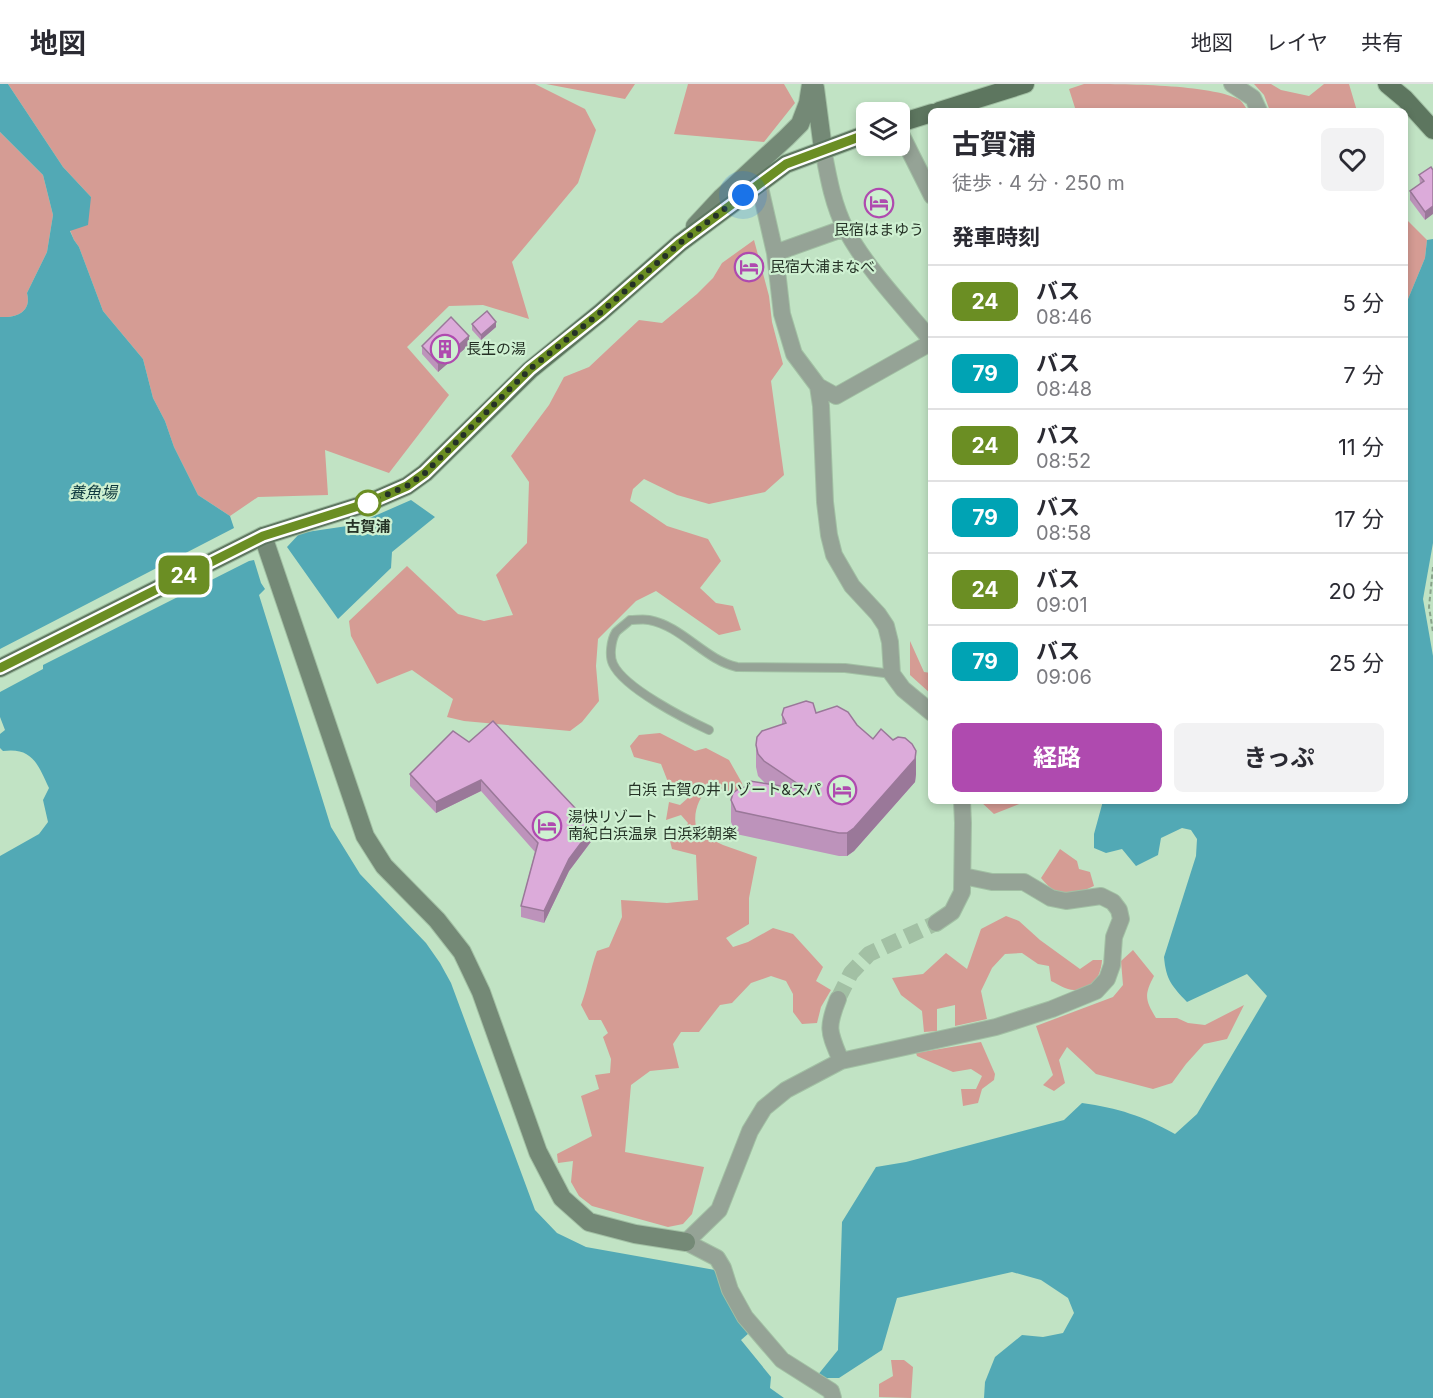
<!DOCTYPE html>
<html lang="ja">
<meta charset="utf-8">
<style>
:root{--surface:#fff;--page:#f2f2f3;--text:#2b2b33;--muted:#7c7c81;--line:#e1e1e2;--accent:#af4aaf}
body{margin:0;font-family:Inter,"Noto Sans JP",sans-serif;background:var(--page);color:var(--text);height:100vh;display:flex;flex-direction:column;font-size:22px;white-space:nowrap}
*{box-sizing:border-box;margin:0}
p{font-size:20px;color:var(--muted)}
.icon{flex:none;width:33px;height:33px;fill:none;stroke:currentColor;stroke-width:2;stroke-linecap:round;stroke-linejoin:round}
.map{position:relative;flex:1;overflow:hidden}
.drawer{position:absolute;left:928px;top:24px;width:480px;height:696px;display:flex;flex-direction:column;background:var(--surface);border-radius:9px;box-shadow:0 3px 9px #0003}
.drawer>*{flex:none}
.badge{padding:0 12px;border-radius:9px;font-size:21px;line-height:39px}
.fabs{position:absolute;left:856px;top:18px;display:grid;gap:12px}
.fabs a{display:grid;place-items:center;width:54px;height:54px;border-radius:9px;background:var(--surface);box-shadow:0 3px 9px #0003;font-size:30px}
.you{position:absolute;width:30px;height:30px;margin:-15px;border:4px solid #fff;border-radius:50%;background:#1a73e8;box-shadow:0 0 0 9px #1a73e833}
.map>.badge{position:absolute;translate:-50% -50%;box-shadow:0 0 0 3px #fff}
h2{padding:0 24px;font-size:22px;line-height:54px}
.round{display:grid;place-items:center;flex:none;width:63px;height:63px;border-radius:9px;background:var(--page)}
.head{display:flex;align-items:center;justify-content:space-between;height:102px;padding:0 24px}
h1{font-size:28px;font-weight:700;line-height:45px}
.button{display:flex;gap:12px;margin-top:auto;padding:12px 24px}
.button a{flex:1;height:69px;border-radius:9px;background:var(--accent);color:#fff;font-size:24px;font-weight:700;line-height:69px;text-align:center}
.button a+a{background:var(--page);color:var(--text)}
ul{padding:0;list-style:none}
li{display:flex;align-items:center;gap:18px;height:72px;padding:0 24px;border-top:2px solid var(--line)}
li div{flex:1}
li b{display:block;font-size:22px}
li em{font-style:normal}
li .badge{min-width:66px;font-weight:700;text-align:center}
header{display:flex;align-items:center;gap:36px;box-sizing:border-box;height:84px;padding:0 30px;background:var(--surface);border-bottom:2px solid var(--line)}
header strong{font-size:28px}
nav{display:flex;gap:33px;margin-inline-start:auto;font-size:21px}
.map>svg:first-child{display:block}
</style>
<header>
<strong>地図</strong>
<nav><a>地図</a><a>レイヤ</a><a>共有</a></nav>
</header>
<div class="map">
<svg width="1433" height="1314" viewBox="0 0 1433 1314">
<rect width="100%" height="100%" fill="#c1e3c4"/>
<path fill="#d59c94" d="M8,0H535L585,25L596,46L578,99L512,178L529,235L483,221L449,222L407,263L449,311L389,389L325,366L328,411L258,413L230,432L198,411L174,363L165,337L153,314L143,275L103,227L79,163L74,156L70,146L91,113L63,83Z
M546,0H635L625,15Z
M688,0H784L795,19L764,58L674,50Z
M1084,0C1121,0 1212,0 1240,16C1243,19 1246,24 1248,27H1076L1069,5Z
M1254,0H1271L1281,6L1309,12L1324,0H1349L1357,27H1270L1264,11Z
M0,48L43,91L53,131L47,168L27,209C32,228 16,234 0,233Z
M1406,135L1427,156L1425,174L1406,220Z
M754,156L769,212L772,238L783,280L771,297L784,391L765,408L709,420L677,411L644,395L633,405L630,417L667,442L708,455L721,477L700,504L716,519L733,522L741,546L719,551L656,507L636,517L598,555L596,582L599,617L582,638L570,647L464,637L447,633L453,615L412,586L377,600L351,552L349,537L407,482L458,530L484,537L513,531L496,491L527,459L529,398L511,372L549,321L564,293L589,283L639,236L662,239L697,210L713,194L722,179Z
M910,557L924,588L931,589V610L910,591Z
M660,649L695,667L706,664L729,676L742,699L744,710L738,714C724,712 722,705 710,701C698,715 691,731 698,749L723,761L757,773L749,814V840L726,854L733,863L748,858L773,844L793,850L823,883L816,897L831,906L821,923L817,939L802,940L793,928V910L786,897L771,892L751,899L732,919L720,921L699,948H681L673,960L679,984L650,987L631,1001L625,1068L704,1083L692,1130L683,1140L668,1143L592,1122L579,1112L571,1098L573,1077L558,1079L557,1070L592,1052L581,1012L599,1005L595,991L610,989L611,975L603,953L608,949L601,936H589L581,921C588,903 590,886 597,867L609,863L622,833L621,816L667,819L698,816L696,771L672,765L668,749H684L688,739L681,731L666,736L669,718L680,721L689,713L688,700L668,698L661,680L634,673L630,662L639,651Z
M980,717H1027L994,730Z
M1060,765L1077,777L1079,785L1090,788L1094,802C1070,813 1059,816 1041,794Z
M1006,832L1019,837L1040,856L1080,885L1093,876H1102C1101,891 1093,909 1074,906C1066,906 1058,900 1051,897L1049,882L1038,880L1022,869L1005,870L992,884L981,907L987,935L955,942V921L937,925V947L924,948L922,927L901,911L892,894L923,890L946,869L967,885L981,845Z
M1133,866L1154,892C1144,911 1145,916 1156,934H1177L1188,939L1205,941L1244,921L1227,955L1204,960L1186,980L1172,999L1153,1005L1096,990L1067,963L1059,976L1065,999L1054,1007L1043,1001L1053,991L1036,942L1113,913L1123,901L1121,877Z
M981,958L995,990L994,996L982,1005L978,1019L963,1022L961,1005H976L982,992L971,985L953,988L917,972L916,969Z
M891,1276H904L913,1283L911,1314L879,1313V1300L893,1292Z"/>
<path fill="#52a9b5" d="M0,0H8L63,83L91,113L88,141L70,147L74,156L79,163L103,227L143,275L153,314L165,337L174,363L198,411L230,432L234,444L0,565V233C16,234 32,228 27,209L47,168L53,131L43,91L0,48Z
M1433,155V459L1423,515L1433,572V1314H984L985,1298L995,1273L1022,1251L1043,1253L1063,1249L1074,1229L1068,1214L1041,1196L1012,1188L897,1214L882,1266L839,1294H827L824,1297L817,1292L838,1266L842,1138L876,1083L906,1078L1064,1036L1082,1019C1118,1024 1143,1032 1175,1050L1197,1030L1267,912L1247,890L1187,918C1172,902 1166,896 1164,873L1196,772L1197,755L1191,746L1182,744L1161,754L1158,771L1136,782L1122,765L1106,769L1094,764V750L1103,717H1406V220L1425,174L1427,156Z
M411,416L435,433L392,468L391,484L338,535L287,463L300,449L354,441Z
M254,476L261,499L265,505L259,511L331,743L360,790L426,859L440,879L451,899L535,1126L557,1149L586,1163L715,1186L749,1249L741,1256L771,1293L770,1304L784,1314H0V772L39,750L48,738L43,716L49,704C38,681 33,663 3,667L0,664V650L5,646L0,633V608L43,585V581L249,477Z"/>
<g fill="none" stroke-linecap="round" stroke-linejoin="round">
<path stroke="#a2c0a4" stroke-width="16" stroke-dasharray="16 8" stroke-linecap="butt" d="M838,915L851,889L869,870L936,839"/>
<g stroke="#a2c0a4" stroke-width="10">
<path id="lane" d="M709,646C685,635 624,604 613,580C609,572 611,556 616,548C620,544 626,540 630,536C636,536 644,535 649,536C682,542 705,576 737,583L845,584L892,590"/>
</g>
<g stroke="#a2c0a4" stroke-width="18">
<path id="street" d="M1232,0L1253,14L1259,27
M900,48L932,112
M823,65C828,92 833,121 846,146C868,186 902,221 932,257
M759,99L775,169L782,230L794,270L818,302L836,312L932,258
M775,169L845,144
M818,302L821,322L825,418L829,451L834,471L852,502L878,530L886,542L890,558L892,590L903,605L932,629
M936,839L952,828L962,808L963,739L962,717
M838,915C826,945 829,948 841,977
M833,1314L831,1307L782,1276L745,1233L730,1206L723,1184L717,1174L686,1158L719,1126L750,1047L764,1024L786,1006L841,977L996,943L1052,925L1096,907L1107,895L1112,881L1114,853L1121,835L1119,826L1113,818L1101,812L1066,817L1051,814L1024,798H992L963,792"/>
</g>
<g stroke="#a2c0a4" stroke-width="20">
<path id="secondary" d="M815,4L823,65
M695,142L722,113L786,54L800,40L808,19L811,0
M263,452L365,752L384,782L437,836L462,868L481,908L538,1068L562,1114L589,1138L635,1150L686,1158"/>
</g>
<g stroke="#a2c0a4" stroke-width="20">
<path id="primary" d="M1387,0L1405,15L1433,46
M939,27L1025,0
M900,39L932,29
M0,584L263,452L368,419L407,402L425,389L530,286L600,229L680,159L786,80L867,50"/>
</g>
<path stroke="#88a28a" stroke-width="2" stroke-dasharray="4.5 3" stroke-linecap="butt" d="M1433,483L1429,523L1433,548"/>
<use href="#lane" stroke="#95a396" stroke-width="8"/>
<use href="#street" stroke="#95a396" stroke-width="16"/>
<use href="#secondary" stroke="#748976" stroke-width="18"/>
<use href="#primary" stroke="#5d765f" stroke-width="18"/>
</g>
<path fill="#bd93bb" d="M1431,83L1425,136L1410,116V107L1420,100L1419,91Z
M472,240L496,243L481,256L472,246Z
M469,261L438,288L422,270V262Z
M816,629L857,641L916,690L915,698L854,767L847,772H839L736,750L731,738V716L765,699L758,692L756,683V661L782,640V631Z
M453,647L593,755L569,787L544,839L521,833V822L535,768L481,707L436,729L410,702V690Z"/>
<path fill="#9a7899" d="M1433,122V130L1425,136V128Z
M496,238V243L481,256V251Z
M469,252V261L438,288V279Z
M916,667V690L915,698L854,767L847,772V749Z
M481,696V707L436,729V718Z
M593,743V755L569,787L544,839V827L569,775Z"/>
<path fill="#dcabda" stroke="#9a7899" stroke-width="1.5" d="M1431,83L1433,86V122L1425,128L1410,107L1424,97L1419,91Z
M487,227L496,238L481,251L472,240Z
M451,233L469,252L438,279L422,262Z
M806,617L813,619L816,629L837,622L848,628L857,641L873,655L881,645L893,656L898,653L905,654L912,660L916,667L915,675L854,744L847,749H839L736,727L731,716L733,709L740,704L747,703L750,697L807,706L764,677L758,670L756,661L757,653L762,647L786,639L782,631L784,624Z
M493,637L593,743L569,775L544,827L521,822L538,759L481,696L436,718L410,690L453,647L469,658Z"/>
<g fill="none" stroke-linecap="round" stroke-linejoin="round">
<g stroke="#fff" stroke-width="14">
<path id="line" d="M0,584L263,452L368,419L407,402L425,389L530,285L600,229L680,159L786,80L867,50"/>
</g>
<use href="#line" stroke="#6b8e23" stroke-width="9"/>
<path stroke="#253226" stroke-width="6" stroke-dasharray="0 10.8" d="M368,419L407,402L425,389L530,285L600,229L680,159L743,111"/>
</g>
<defs>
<g id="hotel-ring" transform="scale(1.5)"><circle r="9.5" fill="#cef0d1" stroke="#af4aaf" stroke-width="1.5"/><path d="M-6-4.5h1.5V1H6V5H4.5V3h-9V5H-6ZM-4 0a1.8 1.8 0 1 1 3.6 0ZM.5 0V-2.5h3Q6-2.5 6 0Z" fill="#af4aaf"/></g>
<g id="building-ring" transform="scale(1.5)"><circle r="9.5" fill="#cef0d1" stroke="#af4aaf" stroke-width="1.5"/><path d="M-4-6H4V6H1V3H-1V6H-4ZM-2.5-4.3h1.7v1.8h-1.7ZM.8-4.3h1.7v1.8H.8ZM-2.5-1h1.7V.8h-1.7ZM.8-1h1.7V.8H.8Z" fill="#af4aaf"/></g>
</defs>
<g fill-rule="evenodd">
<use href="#hotel-ring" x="879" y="119"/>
<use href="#hotel-ring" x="749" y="183"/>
<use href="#building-ring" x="445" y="265"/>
<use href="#hotel-ring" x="842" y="706"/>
<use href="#hotel-ring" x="547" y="742"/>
</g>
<circle fill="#fff" stroke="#6b8e23" stroke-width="3" cx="368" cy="419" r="12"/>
<g text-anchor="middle" stroke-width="4.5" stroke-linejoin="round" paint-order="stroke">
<g font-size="15" fill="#253226" stroke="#cef0d1" text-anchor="start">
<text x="879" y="151" text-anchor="middle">民宿はまゆう</text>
<text x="770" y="188">民宿大浦まなべ</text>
<text x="466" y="270">長生の湯</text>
<text x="821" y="711" text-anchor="end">白浜 古賀の井リゾート&amp;スパ</text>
<text x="568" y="738">湯快リゾート<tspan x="568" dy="17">南紀白浜温泉 白浜彩朝楽</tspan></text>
</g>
<g font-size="15" font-weight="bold" fill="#253226" stroke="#cef0d1">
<text x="368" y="448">古賀浦</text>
</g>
<g font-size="16" font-style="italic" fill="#0e383e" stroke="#cef0d1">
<text x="93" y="414">養魚場</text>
</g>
</g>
</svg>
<div class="fabs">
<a><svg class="icon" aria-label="layers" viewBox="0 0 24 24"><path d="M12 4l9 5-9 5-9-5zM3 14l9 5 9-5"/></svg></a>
</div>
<div class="you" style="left:743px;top:111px"></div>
<b class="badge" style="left:184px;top:491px;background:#6b8e23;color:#fff">24</b>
<section class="drawer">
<div class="head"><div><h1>古賀浦</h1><p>徒歩 · 4 分 · 250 m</p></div><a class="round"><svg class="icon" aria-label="heart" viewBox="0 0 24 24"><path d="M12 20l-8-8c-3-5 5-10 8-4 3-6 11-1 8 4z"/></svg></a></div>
<h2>発車時刻</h2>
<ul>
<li><span class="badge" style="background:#6b8e23;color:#fff">24</span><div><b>バス</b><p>08:46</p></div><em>5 分</em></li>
<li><span class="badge" style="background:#00a3b4;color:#fff">79</span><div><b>バス</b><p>08:48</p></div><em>7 分</em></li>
<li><span class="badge" style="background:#6b8e23;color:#fff">24</span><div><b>バス</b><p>08:52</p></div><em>11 分</em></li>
<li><span class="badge" style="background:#00a3b4;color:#fff">79</span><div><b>バス</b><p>08:58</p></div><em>17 分</em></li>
<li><span class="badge" style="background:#6b8e23;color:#fff">24</span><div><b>バス</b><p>09:01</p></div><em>20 分</em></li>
<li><span class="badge" style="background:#00a3b4;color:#fff">79</span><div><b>バス</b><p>09:06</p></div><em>25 分</em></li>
</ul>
<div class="button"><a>経路</a><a>きっぷ</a></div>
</section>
</div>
